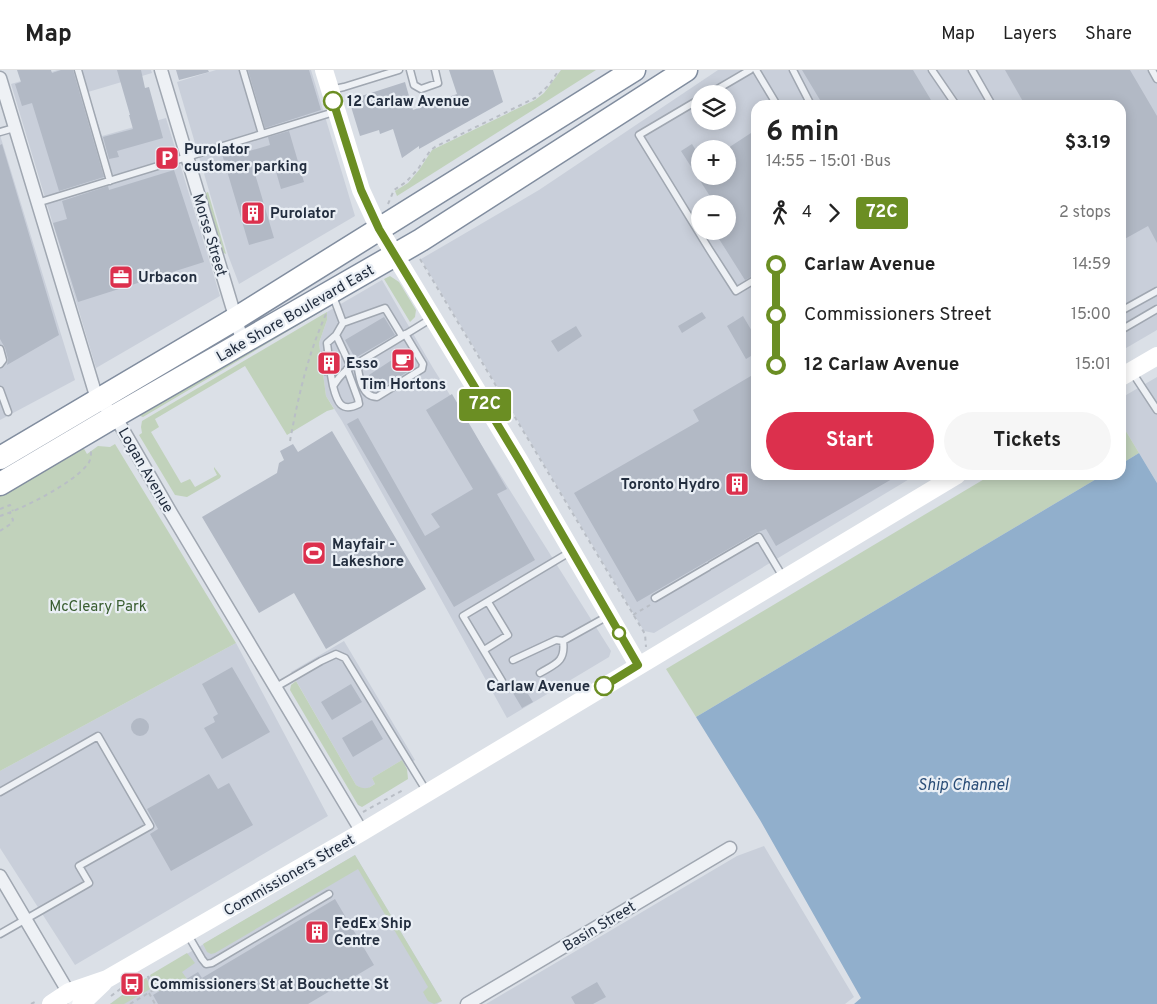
<!DOCTYPE html>
<meta charset="utf-8">
<style>
:root{--surface:#fff;--page:#f6f6f6;--text:#222;--muted:#767676;--line:#e0e0e0;--accent:#dc304d}
body{margin:0;font-family:Overpass,sans-serif;background:var(--page);color:var(--text);height:100vh;display:flex;flex-direction:column;font-size:19px;white-space:nowrap}
*{box-sizing:border-box;margin:0}
p{font-size:16px;color:var(--muted)}
.icon{flex:none;width:28px;height:28px;fill:none;stroke:currentColor;stroke-width:2;stroke-linecap:round;stroke-linejoin:round}
.map{position:relative;flex:1;overflow:hidden}
.side{position:absolute;left:751px;top:30px;width:375px;height:380px;display:flex;flex-direction:column;background:var(--surface);border-radius:15px;box-shadow:0 2px 12px #0003}
.side>*{flex:none}
.badge{padding:0 10px;border-radius:4px;font-size:18px;line-height:32px}
.tools{position:absolute;left:691px;top:15px;display:grid;gap:10px}
.tools a{display:grid;place-items:center;width:45px;height:45px;border-radius:50%;background:var(--surface);box-shadow:0 2px 12px #0003;font-size:25px}
.map>.badge{position:absolute;translate:-50% -50%;box-shadow:0 0 0 2px #fff}
.legs{display:flex;align-items:center;gap:8px;height:55px;padding:0 15px;font-size:16px}
.legs p{margin-inline-start:auto}
.headline{display:flex;align-items:center;justify-content:space-between;height:85px;padding:0 15px}
h1{font-size:28px;font-weight:700;line-height:38px}
.action{display:flex;gap:10px;margin-top:auto;padding:10px 15px}
.action a{flex:1;height:58px;border-radius:30px;background:var(--accent);color:#fff;font-size:20px;font-weight:700;line-height:58px;text-align:center}
.action a+a{background:var(--page);color:var(--text)}
ul{padding:0 15px;list-style:none}
li{display:flex;align-items:center;gap:18px;height:50px;font-size:19px}
li i{display:grid;place-items:center;width:8px;height:100%;margin:0 6px;background:currentColor}
li i::after{content:'';width:12px;height:12px;margin:-6px;border:4px solid;border-radius:50%;background:var(--surface)}
li p{margin-inline-start:auto}
li:first-child i{background:linear-gradient(#0000 50%,currentColor 0)}
li:last-child i{background:linear-gradient(currentColor 50%,#0000 0)}
header{display:flex;align-items:center;gap:30px;box-sizing:border-box;height:70px;padding:0 25px;background:var(--surface);border-bottom:1px solid var(--line)}
header strong{font-size:24px}
nav{display:flex;gap:28px;margin-inline-start:auto;font-size:18px}
.map>svg:first-child{display:block}
</style>
<header>
<strong>Map</strong>
<nav><a>Map</a><a>Layers</a><a>Share</a></nav>
</header>
<div class="map">
<svg width="1157" height="934" viewBox="0 0 1157 934">
<rect width="100%" height="100%" fill="#dbe0e7"/>
<path fill="#c9cfda" fill-rule="evenodd" d="M58,0H151L152,3L88,22L102,66L166,48L220,226L96,298L11,14Z
M216,0H311L355,146L239,214L228,185L177,12Z
M718,0H1157V260L1121,281V35H756V405H916L654,563L644,561L421,189L539,120ZM700,24H728V51H700ZM700,79H728V106H700ZM700,134H728V161H700Z
M0,65L75,310L0,350Z
M382,210L433,298L611,581L609,587L507,648L342,351L326,326L319,273L327,250V242Z
M1157,307V413L1121,353V328Z
M344,571L415,690L405,696L402,690L372,708L375,714L367,719H362L356,715L291,602Z
M236,573L328,746L75,895L0,778V701Z
M764,776L854,927L845,934H486L737,786Z
M355,785L442,931L437,934H110L141,911Z"/>
<path fill="#c1d2bb" d="M561,0H596L397,126L395,121L408,113L419,100L432,80L535,30L544,23Z
M208,122L226,184L221,182L204,124Z
M390,206L399,212L416,240L415,247L410,252L384,209Z
M327,236L329,237L143,347L140,346L145,341Z
M327,242V250L319,273L326,326L334,339L327,341L287,365L245,296L155,349L159,357L151,362L181,413L190,409L195,417L217,405L214,399V397L221,406L220,408L187,427L175,425L139,365L142,363L141,357L142,351Z
M1121,353L1139,383L1121,394Z
M115,374L236,573L0,701V426L83,377L87,384L98,376L110,377Z
M991,405H1103L696,647L666,599Z
M296,611L356,715C364,720 368,719 375,714L372,708L402,690L407,699L408,709L362,737L358,735L290,620L291,615Z
M355,785L442,931L434,934L428,931L423,922L428,917L358,799L215,883L211,884L207,882L203,874Z
M187,883L195,893L182,902L187,909L175,916L159,921L150,905Z
M146,908L152,918L124,934H110Z"/>
<path fill="#91afcc" d="M1139,383L1157,413V934H854L861,928L760,750L696,647L1103,405H1121V394Z"/>
<path fill="#b2b9c5" d="M17,0H51L52,3L61,0H73L104,107L59,121L32,33L22,36L15,14L21,12Z
M117,0H141L145,18L149,17L163,68L117,81L119,87L109,89L103,67L133,59L129,45H130Z
M176,0H208L209,2L179,10Z
M248,0H309L321,40L265,58Z
M449,0H493L503,32L419,79V76L402,88L393,59L380,64L379,60L360,66L349,30L405,12L413,40L457,24Z
M802,0H913L934,35H823Z
M1005,0H1130L1157,46V173L1148,156L1121,171V35H1025Z
M289,61L304,112L281,119L275,98L255,104L274,168L249,175L222,84L245,77L246,82L270,75L268,67Z
M751,63L756,71V204L745,210L714,161H728V134H715L681,81L692,74L700,87V106H728V78Z
M2,74L59,265L7,295L8,289L5,278L0,269V75Z
M174,100L204,192L78,232L53,153L67,149L62,131L108,116L109,120Z
M702,242L706,248L682,263L678,256Z
M743,246L756,268V283L746,289L727,256Z
M384,247L395,265L355,288L345,270Z
M576,256L582,266L558,282L551,271Z
M333,280L337,303L336,304L333,301L330,300L327,303L326,306H324L321,281H323L324,284L328,286L331,285Z
M404,282L414,298L378,320L369,305Z
M756,303V405H899L776,476L766,459L756,463L637,532L574,423L699,351L693,340Z
M452,324L507,419L497,424L535,490L454,537L347,354L358,348L425,466L440,457L431,444L473,419L426,340Z
M332,361L426,519L326,579L294,523L259,543L202,447L277,403L279,393L284,390L280,381L293,374L298,382Z
M232,597L270,662L222,689L204,658L215,652L213,647L218,644L202,614Z
M351,614L362,632L332,650L321,632Z
M523,616L533,632L522,638L513,623Z
M131 657a9 9 0 1 1 18 0a9 9 0 1 1-18 0Z
M372,650L383,669L353,687L342,668Z
M209,704L218,719L229,713L253,755L171,801L150,764L158,759L147,739Z
M335,829L374,895L308,934H158L153,925L173,913L175,916L198,902L202,908Z
M597,912L606,927L593,934H575L571,927Z"/>
<g fill="none" stroke-linecap="round" stroke-linejoin="round">
<g stroke="#a0a7b1" stroke-width="9">
<path id="lane" d="M78,0L110,111
M243,0L262,64
M410,0L414,15L421,19L438,13L435,0
M756,0L777,35
M793,0L811,35
M932,0L956,35
M972,0L992,35
M1152,0L1157,9
M330,20L344,17L399,0
M709,24L750,0
M700,29L639,65L709,179L736,221L756,209
M0,62L14,58
M37,133L334,42
M333,226L343,253L336,265L351,297
M1121,241L1157,221
M343,253L385,238L402,266
M1121,260L1157,239
M0,279L3,290L0,294
M328,281L327,273L336,265
M357,293C359,305 361,327 377,327L422,299L423,294L405,264
M347,299L358,329L359,334C341,343 337,332 333,316C338,309 342,302 351,297C378,281 405,265 432,248
M1132,302L1157,340
M331,305L333,316
M0,320L8,342
M711,495L759,467L783,507
M655,528L708,497
M484,580L508,565L488,532
M513,590L556,570L563,571L608,546
M540,603C555,594 566,592 563,571
M502,611L463,546L570,482
M276,617L321,591L336,584L345,588L427,722
M0,722L98,666L150,756L79,796L89,813L0,864
M188,865L202,889L206,894L212,893L329,824"/>
</g>
<g stroke="#a0a7b1" stroke-width="15">
<path id="street" d="M161,0L243,273
M0,8L97,329L115,346L171,443L362,762
M0,806L73,930
M467,934L730,778"/>
</g>
<g stroke="#818d9f" stroke-width="25">
<path id="highway" d="M0,388L235,249L634,0
M0,414L115,346L421,170L686,0"/>
</g>
<path stroke="#b9bec6" stroke-width="2" stroke-dasharray="4 4" stroke-linecap="butt" d="M388,134L394,120L406,112L418,99L430,81L435,77L535,28L549,15L559,0
M420,189L645,564L646,577
M290,371C298,327 308,284 326,244
M0,439L10,435L13,441
M0,446C24,438 72,414 87,395C91,391 91,385 91,380
M0,461L12,453L13,450L10,443
M633,545L650,535
M363,742L405,719
M149,923L155,934
M111,926L123,917
M31,934L37,931
M130,934L155,919L147,905"/>
<use href="#lane" stroke="#eef1f5" stroke-width="6"/>
<use href="#street" stroke="#eef1f5" stroke-width="12"/>
<path stroke="#fff" stroke-width="18" d="M324,0L361,120L379,159L519,390L638,595
M1121,307L1157,286
M51,934L69,922L107,909L362,762L957,405
M81,934L103,913"/>
<use href="#highway" stroke="#fff" stroke-width="22"/>
</g>
<g fill="none" stroke-linecap="round" stroke-linejoin="round">
<g stroke="#fff" stroke-width="11">
<path id="line-1" d="M333,31L361,120L379,159L519,390L638,595L604,616"/>
</g>
<use href="#line-1" stroke="#6b8e23" stroke-width="8"/>
</g>
<defs>
<g id="parking-square" transform="scale(1.25)"><rect x="-9" y="-9" width="18" height="18" rx="4" fill="#dc304d" stroke="#eaeff5"/><path d="M-3.5-5.5H1a3.5 3.5 0 0 1 0 7H-1V5.5H-3.5ZM-1-3.4V-.6H.8a1.4 1.4 0 0 0 0-2.8Z" fill="#fff"/></g>
<g id="building-square" transform="scale(1.25)"><rect x="-9" y="-9" width="18" height="18" rx="4" fill="#dc304d" stroke="#eaeff5"/><path d="M-4-6H4V6H1V3H-1V6H-4ZM-2.5-4.3h1.7v1.8h-1.7ZM.8-4.3h1.7v1.8H.8ZM-2.5-1h1.7V.8h-1.7ZM.8-1h1.7V.8H.8Z" fill="#fff"/></g>
<g id="office-square" transform="scale(1.25)"><rect x="-9" y="-9" width="18" height="18" rx="4" fill="#dc304d" stroke="#eaeff5"/><path d="M-6-3h4V-5.5h4V-3h4V5H-6ZM-1-4.5V-3h2v-1.5ZM-6 0V1H6V0Z" fill="#fff"/></g>
<g id="cafe-square" transform="scale(1.25)"><rect x="-9" y="-9" width="18" height="18" rx="4" fill="#dc304d" stroke="#eaeff5"/><path d="M-5.5-4.5H6V0H3Q3 3.5 0 3.5H-2.5Q-5.5 3.5-5.5 0ZM3-3.2v2h1.7v-2ZM-6 4.5H4V6H-6Z" fill="#fff"/></g>
<g id="stadium-square" transform="scale(1.25)"><rect x="-9" y="-9" width="18" height="18" rx="4" fill="#dc304d" stroke="#eaeff5"/><path d="M0-5a6.5 5 0 1 0 0 10a6.5 5 0 1 0 0-10ZM-3.5-1.8h7v3.6h-7Z" fill="#fff"/></g>
<g id="bus-square" transform="scale(1.25)"><rect x="-9" y="-9" width="18" height="18" rx="4" fill="#dc304d" stroke="#eaeff5"/><path d="M-5-6H5V4H4V6H2V4H-2V6H-4V4H-5ZM-3.5-4V0h7V-4ZM-3.5 1.2v1.5H-2V1.2ZM2 1.2v1.5H3.5V1.2Z" fill="#fff"/></g>
</defs>
<g fill-rule="evenodd">
<use href="#parking-square" x="167" y="88"/>
<use href="#building-square" x="253" y="143"/>
<use href="#office-square" x="121" y="207"/>
<use href="#cafe-square" x="403" y="290"/>
<use href="#building-square" x="329" y="293"/>
<use href="#building-square" x="737" y="414"/>
<use href="#stadium-square" x="314" y="483"/>
<use href="#building-square" x="317" y="862"/>
<use href="#bus-square" x="132" y="914"/>
</g>
<g fill="#fff" stroke="#6b8e23" stroke-width="2.5">
<circle cx="333" cy="31" r="9"/>
<circle cx="619" cy="563" r="6"/>
<circle cx="604" cy="616" r="9"/>
</g>
<g text-anchor="middle" stroke-width="4.5" stroke-linejoin="round" paint-order="stroke">
<g font-size="15" font-weight="bold" fill="#232e3f" stroke="#eaeff5" text-anchor="start">
<text x="347" y="36">12 Carlaw Avenue</text>
<text x="590" y="621" text-anchor="end">Carlaw Avenue</text>
</g>
<g font-size="15" font-weight="bold" fill="#232e3f" stroke="#eaeff5" text-anchor="start">
<text x="184" y="84">Purolator<tspan x="184" dy="17">customer parking</tspan></text>
<text x="270" y="148">Purolator</text>
<text x="138" y="212">Urbacon</text>
<text x="346" y="298">Esso</text>
<text x="403" y="319" text-anchor="middle">Tim Hortons</text>
<text x="720" y="419" text-anchor="end">Toronto Hydro</text>
<text x="332" y="479">Mayfair -<tspan x="332" dy="17">Lakeshore</tspan></text>
<text x="334" y="858">FedEx Ship<tspan x="334" dy="17">Centre</tspan></text>
<text x="150" y="919">Commissioners St at Bouchette St</text>
</g>
<g font-size="15" fill="#232e3f" stroke="#eaeff5">
<text transform="translate(210 165) rotate(73)" y="5">Morse Street</text>
<text transform="translate(295 243) rotate(-30)" y="5">Lake Shore Boulevard East</text>
<text transform="translate(146 400) rotate(60)" y="5">Logan Avenue</text>
<text transform="translate(289 805) rotate(-30)" y="5">Commissioners Street</text>
<text transform="translate(599 856) rotate(-31)" y="5">Basin Street</text>
</g>
<g font-size="15" fill="#385c2f" stroke="#eaeff5">
<text x="98" y="541">McCleary Park</text>
</g>
<g font-size="16" font-style="italic" fill="#2a4d77" stroke="#eaeff5">
<text x="963" y="720">Ship Channel</text>
</g>
</g>
</svg>
<div class="tools">
<a><svg class="icon" aria-label="layers" viewBox="0 0 24 24"><path d="M12 4l9 5-9 5-9-5zM3 14l9 5 9-5"/></svg></a>
<a>+</a>
<a>−</a>
</div>
<b class="badge" style="left:485px;top:335px;background:#6b8e23;color:#fff">72C</b>
<section class="side">
<div class="headline"><div><h1>6 min</h1><p>14:55 – 15:01 · Bus</p></div><b>$3.19</b></div>
<div class="legs"><svg class="icon" aria-label="walk" viewBox="0 0 24 24"><circle cx="13" cy="4" r="2"/><path d="M13 8l-2 6 4 7M11 14l-3 7M7 12l3-4h3l4 4"/></svg>4<svg class="icon" aria-label="forward" viewBox="0 0 24 24"><path d="M9 5l7 7-7 7"/></svg><b class="badge" style="background:#6b8e23;color:#fff">72C</b><p>2 stops</p></div>
<ul>
<li><i style="color:#6b8e23"></i><b>Carlaw Avenue</b><p>14:59</p></li>
<li><i style="color:#6b8e23"></i><span>Commissioners Street</span><p>15:00</p></li>
<li><i style="color:#6b8e23"></i><b>12 Carlaw Avenue</b><p>15:01</p></li>
</ul>
<div class="action"><a>Start</a><a>Tickets</a></div>
</section>
</div>
